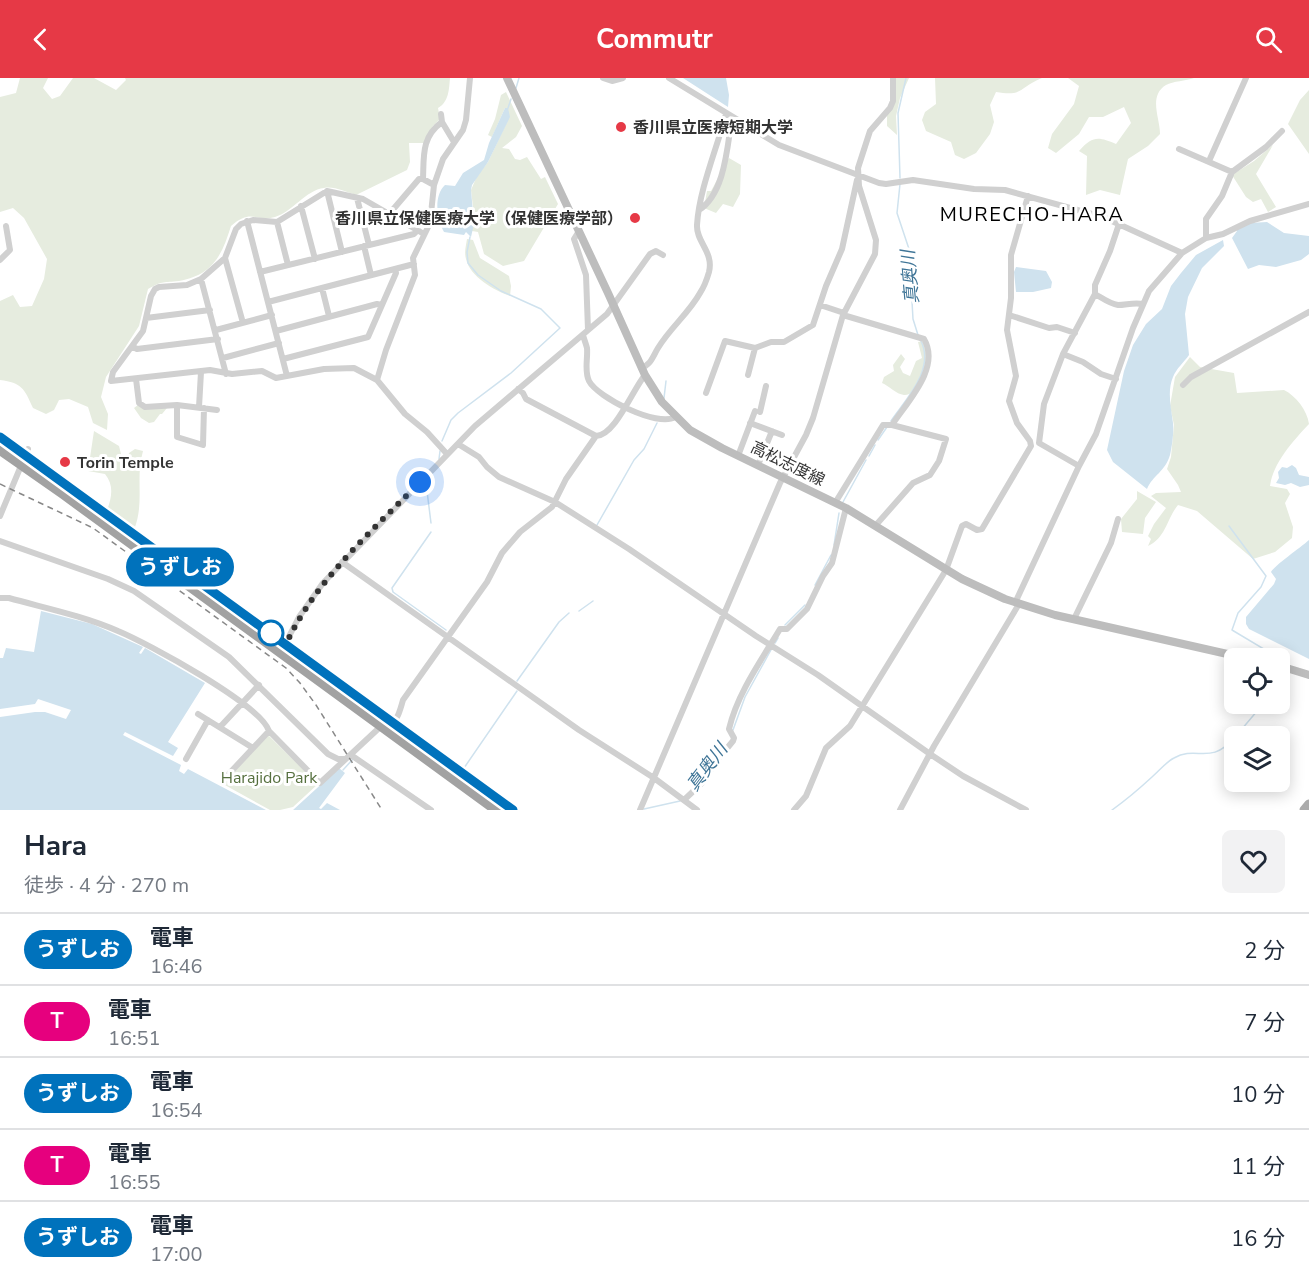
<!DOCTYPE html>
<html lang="ja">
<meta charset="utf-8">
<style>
:root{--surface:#fff;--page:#f2f2f3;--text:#1f2937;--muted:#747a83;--line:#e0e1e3;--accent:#e63946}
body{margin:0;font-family:"Nunito Sans","Noto Sans JP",sans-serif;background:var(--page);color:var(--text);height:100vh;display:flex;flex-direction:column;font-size:22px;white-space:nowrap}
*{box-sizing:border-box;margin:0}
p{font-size:20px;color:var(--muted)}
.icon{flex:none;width:33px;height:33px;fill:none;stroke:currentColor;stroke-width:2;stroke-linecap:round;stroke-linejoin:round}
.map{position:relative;height:732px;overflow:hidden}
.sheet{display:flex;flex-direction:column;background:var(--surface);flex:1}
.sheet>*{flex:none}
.badge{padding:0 12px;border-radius:20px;font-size:21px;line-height:39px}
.buttons{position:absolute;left:1224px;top:570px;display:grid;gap:12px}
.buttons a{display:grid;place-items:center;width:66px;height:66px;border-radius:9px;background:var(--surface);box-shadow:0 3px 15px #0003;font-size:30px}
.you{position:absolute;width:30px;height:30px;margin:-15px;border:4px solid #fff;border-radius:50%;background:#1a73e8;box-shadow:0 0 0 9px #1a73e833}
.map>.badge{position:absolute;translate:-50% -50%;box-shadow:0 0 0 3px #fff}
.round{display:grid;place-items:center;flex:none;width:63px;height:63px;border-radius:9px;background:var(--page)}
.overview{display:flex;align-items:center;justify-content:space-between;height:102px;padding:0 24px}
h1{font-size:28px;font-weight:700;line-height:45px}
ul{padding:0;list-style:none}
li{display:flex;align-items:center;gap:18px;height:72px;padding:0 24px;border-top:2px solid var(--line)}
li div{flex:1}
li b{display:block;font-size:22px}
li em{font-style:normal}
li .badge{min-width:66px;font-weight:700;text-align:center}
header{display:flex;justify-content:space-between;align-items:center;height:78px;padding:0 24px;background:var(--accent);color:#fff;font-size:27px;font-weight:700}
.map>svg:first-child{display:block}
</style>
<header><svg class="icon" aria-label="back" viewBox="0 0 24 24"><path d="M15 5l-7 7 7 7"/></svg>Commutr<svg class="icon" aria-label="search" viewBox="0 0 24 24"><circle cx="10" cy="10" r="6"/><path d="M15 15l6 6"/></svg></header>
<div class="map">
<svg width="1309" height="732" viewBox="0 0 1309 732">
<rect width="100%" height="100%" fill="#fff"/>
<path fill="#e6ecdf" d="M20,0H48L43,10L52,21L60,18L73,0H94L116,12L126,2L125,0H450C449,11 449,24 438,30L440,41L433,48L424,65H409L410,84L407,92L356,117C346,114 334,108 324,110C306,112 292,134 275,139C256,144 251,130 231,148C222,177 213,197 179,203C163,205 164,202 148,211L139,248L106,299L101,319L108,336L107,352L93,345L88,329L69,321L59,322L54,332L46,336L33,330C24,310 22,305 0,302V223L13,217L20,229L32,228L44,201L47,181L24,140L13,130L0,134V19L16,15Z
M896,0H909L900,20L896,38L897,57L887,48V38Z
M935,0H1042C1019,9 1024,19 996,14L990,27L994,44L990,56L976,75L964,81L955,77L951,64L926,53L922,42L925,34L936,26Z
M1068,0H1194C1186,3 1173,3 1166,7C1148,18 1160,40 1160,56L1148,68L1128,81L1120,117L1100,112L1086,117L1087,78L1079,73C1093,57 1099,59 1116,66L1131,45L1124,29L1103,39H1089L1079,56L1056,75L1048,70L1052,56L1074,26L1079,8Z
M1309,12V76L1288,46L1300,22Z
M506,14L522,48L516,59L502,70L509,71L515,81L520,82L527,79L541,101L545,99L558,126L524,183L503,188L484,176L478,154L472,153L473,129L471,112L477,98L488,84L507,44L505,30L492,59L488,57L495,41L501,17Z
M1273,67L1256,96L1276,129L1268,134L1261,121L1253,124L1246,119L1232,97L1254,83Z
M729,80L741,87L740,116L733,129L723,126L716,135L704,130L707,113H711Z
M467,161L473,162L480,180L509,198L511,208L510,218C494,212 470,199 466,181C464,174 466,168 467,161Z
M923,263C925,269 927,276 927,282C926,293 917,318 904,317C896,316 889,308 882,305L884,299L894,293L893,287L901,276L905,281L900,289L903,295L910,298L916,283L922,280L918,264Z
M1190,279L1200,289L1234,295L1237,315L1284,312C1296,318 1307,332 1309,346C1293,363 1273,385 1270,408L1287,411L1290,416L1285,425L1293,449L1292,460L1275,474L1253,481L1197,433L1178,427C1167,440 1166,460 1148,468L1151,461L1148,458L1154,446L1166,430L1151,418L1156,415L1181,414L1178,407L1167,391L1171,379L1174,347L1170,328L1175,299Z
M138,327L167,330L162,336H160L154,344L149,345L141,340L134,330Z
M94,353L119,368L122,380L127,381L129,375L135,371L143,373C135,401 145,424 134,452L107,432C112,419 114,407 105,396L88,393Z
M1137,413L1156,424L1145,440L1143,456L1122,454L1121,441L1137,421Z
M268,657L318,706L293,729L280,732H270L223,706Z"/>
<path fill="#cfe2ee" d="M683,0H726L729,17L728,29Z
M505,30H508L510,39L488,84L472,107L471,112L474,146L471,159L466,154L464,157L444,154C437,142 433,118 445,107L455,108L463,95L484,82L489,65Z
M1267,144L1284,155L1309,158V176L1301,182L1276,189L1259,187L1248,191L1232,160L1237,153L1236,150L1250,145Z
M1223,162L1224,168L1202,190L1188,219L1185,236L1189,277C1184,284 1176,291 1173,299C1167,313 1171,330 1173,345C1174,354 1172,368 1170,377C1165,394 1153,397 1147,411L1113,384L1107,372L1124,293L1133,267L1146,246L1162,231L1171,208L1181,195L1196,177Z
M1016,189L1046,193L1052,204L1051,210L1033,214H1016L1014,194Z
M1292,387L1296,390L1299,397L1309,399V407L1300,409L1291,405L1285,407L1276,405L1279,400L1278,394L1282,389L1287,390Z
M1309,462V581L1249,551L1246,546V539L1274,506L1276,501L1271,494C1275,487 1300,470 1309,462Z
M41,533L92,546L143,569L139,575L141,576L145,570L205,605L168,664L178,670L173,678L125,654L123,657L181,687L179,693L184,696L188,691L266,732H0V580H3L6,570L34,574Z
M339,690L345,695L319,730L321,731L327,725L340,732H293Z"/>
<path fill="#fff" d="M38,621L71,632L66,641L45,634H35L0,639V631L35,626Z"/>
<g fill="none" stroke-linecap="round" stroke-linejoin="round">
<path stroke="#cfe2ee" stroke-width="1.5" d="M516,10L519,0
M508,30L511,21
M900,100L898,35L906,0
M900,106L897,135L909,171L913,241L918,257
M664,320L666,303
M891,343C906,321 935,292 921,263
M878,362L887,349
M442,363L451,342L458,335L511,295L560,250L541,231L501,213L478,197L468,185L467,174L470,159
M869,378L875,367
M439,381L440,373
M843,424L866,382
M431,445L427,413L431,398
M597,447L634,382L644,371L657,345
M1229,448L1266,498L1261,509L1238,535L1232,552L1279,580
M431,454L392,510L393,514L446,552
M834,467L839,435
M815,507L831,477
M579,533L593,523
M785,547L805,527
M775,565L778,560
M1280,581L1287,585
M1280,600L1282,595
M517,603L559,544L569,535
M387,645L393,639
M733,652L745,619L772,570
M1236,658L1263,626
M713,683L716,676L725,669
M343,692L353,681
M460,700L464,694V690L517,613
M644,731L680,723
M1112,732C1126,722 1139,711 1152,699C1159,693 1166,684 1174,680C1197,667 1210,688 1234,660"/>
<path stroke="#d0d0d0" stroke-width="6" d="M603,0L612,3L623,0
M669,0L779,67L879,105L886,106L913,102L974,111L1005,112L1103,139L1182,175
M442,44L454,64
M1179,71L1232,94
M1209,83L1246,0
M423,101C424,79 421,59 442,44L441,36
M327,113L342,174
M357,120L369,167
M301,128L315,181
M699,132C724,116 727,72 731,46L735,41
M390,135L419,101H423L434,107
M247,143L287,298
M277,144L288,187
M1119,146L1110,173L1095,207V216C1102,220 1110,226 1118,227C1126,227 1134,224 1143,226
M579,153L574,161L586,197L588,252
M424,156L363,121L327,113L277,144L253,142L241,146L236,151L225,180L201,201L187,207L159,209L155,211L151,218L143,253L113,294L111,303L210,292L232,296L262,293L276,300L324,291L354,290L377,302L405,336L427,354L447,376
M1206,160V141L1222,118L1232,94L1266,69L1282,53
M364,168L371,197
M225,180L243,245
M0,182L10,172L6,148
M260,194L414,156L418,152
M201,201L226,296
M322,210L329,238
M1095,216L1063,276L1083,284L1101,296L1116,301
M268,224L414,186
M820,227L844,235
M843,237L924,261C941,290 907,324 892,347
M1009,237L1049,250L1057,249L1075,255
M146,240L210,232
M216,252L272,237
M276,253L377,226L382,227
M583,257C584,261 586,266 587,270C588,281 584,293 589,303C597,319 658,350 675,339
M133,269L137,271L218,261
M1063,276L1044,326L1039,365L1079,388
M223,280L279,265
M283,281L368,259L396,195L395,191
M641,290C651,287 653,278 658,270C670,250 689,235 700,215C704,209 707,201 709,194C714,174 696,164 697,147C699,112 717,70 726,36
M748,297L755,270
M136,301L139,325L145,329L177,327L217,332
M377,302L386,272L415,197L413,180L430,145L434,107L443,81L463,52L466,42L470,0
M1183,307L1191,299L1309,234
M518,311L523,315L526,321L596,358C615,358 633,311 645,297
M706,315L725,263L755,270L771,264H784L813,247L826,208L842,171L857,102
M177,327V359L203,367L204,330
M199,329L201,294
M760,334L766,308
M750,345L782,357
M458,366L479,379L487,389L499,399L555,424L629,471L756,558L818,597L930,676L963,698L1026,732
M738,378L755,333
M758,387L772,353
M835,425L883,347H892L946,361L939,383L930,397L913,405L876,447
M0,438L28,371
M0,463L108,501L134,513L229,579L328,676L338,681H344
M342,484L579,652L654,700L697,732
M0,520H9C45,530 84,538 118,553C147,565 260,626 269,653L320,705L378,651L382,648L389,649C398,641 400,633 403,622L487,504L502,475L520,454L552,429L566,401L596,358
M1015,525L1079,388L1096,356L1133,250L1149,213L1182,175L1206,160L1223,156L1250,143L1309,126
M1074,541L1111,465L1118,441
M281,574L299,539L323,505L475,348L607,236L650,176L656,173L663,177
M198,636L253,670
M220,649L259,607
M351,677L431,732
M186,681L208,642
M225,700L269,653
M684,722L703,704L715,685L733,663L734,660L729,651C737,616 762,581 780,551H787L807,531L823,498L832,485L846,430
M640,732L780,405L806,357L813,340L843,237L875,176L876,162L859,108L858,90L870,53L890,30L893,23V0
M794,732L806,718L826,670L850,648L946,492L962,448L966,446L977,452L982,451L1031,368L1030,363L1017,345L1009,323L1016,298L1007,252L1011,220V177L1028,118
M900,732L934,668L1019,526"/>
<path stroke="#bdbdbd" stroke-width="8" d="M507,0L608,215L645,297L662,324L690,352L722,370L846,430L962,501L1005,521L1055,537L1245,580
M1280,588L1309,597"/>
<path stroke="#ababab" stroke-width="9" d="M1304,732L1309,726"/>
<path stroke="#a2a2a2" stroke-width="10" d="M0,372L63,416L496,732"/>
<path stroke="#888" stroke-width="1.5" stroke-dasharray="6 4.5" stroke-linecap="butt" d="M0,359L513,732
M0,406L93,450L286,590L300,605L316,627L382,732"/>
</g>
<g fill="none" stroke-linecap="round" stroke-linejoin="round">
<g stroke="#fff" stroke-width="14">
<path id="line" d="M0,359L513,732"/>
</g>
<use href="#line" stroke="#0072bc" stroke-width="9"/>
<path stroke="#333" stroke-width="6" stroke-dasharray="0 10.8" d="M271,555L288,562C318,500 372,453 420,404"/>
</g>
<g fill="#e63946" stroke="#fff" stroke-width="2">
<circle cx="621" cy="49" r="6"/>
<circle cx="635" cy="140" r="6"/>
<circle cx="65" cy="384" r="6"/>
</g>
<circle fill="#fff" stroke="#0072bc" stroke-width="3" cx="271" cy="555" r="12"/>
<g text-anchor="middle" stroke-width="6" stroke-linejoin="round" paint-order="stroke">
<g font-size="16" font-weight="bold" fill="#333" stroke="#fff" text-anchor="start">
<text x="633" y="55">香川県立医療短期大学</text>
<text x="623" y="146" text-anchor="end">香川県立保健医療大学（保健医療学部）</text>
<text x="77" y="390">Torin Temple</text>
</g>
<g font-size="16" fill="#333" stroke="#fff">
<text transform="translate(788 385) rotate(26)" y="6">高松志度線</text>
</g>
<g font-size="16" fill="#56703f" stroke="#fff">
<text x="269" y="705">Harajido Park</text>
</g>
<g font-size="18" font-style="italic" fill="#3f7597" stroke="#fff">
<text transform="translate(910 199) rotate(-95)" y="6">真奥川</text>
<text transform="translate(707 689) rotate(-53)" y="6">真奥川</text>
</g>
<g font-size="20" letter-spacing="1.5" fill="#000" stroke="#fff">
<text x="1032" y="143">MURECHO-HARA</text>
</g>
</g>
</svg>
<div class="buttons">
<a><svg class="icon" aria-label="locate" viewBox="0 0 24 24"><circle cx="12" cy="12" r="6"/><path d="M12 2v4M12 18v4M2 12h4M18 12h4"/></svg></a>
<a><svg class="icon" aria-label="layers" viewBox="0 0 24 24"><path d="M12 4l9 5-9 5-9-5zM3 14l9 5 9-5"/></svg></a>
</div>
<div class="you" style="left:420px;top:404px"></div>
<b class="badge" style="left:180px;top:489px;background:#0072bc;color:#fff">うずしお</b>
</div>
<section class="sheet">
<div class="overview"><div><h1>Hara</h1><p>徒歩 · 4 分 · 270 m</p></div><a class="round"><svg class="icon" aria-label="heart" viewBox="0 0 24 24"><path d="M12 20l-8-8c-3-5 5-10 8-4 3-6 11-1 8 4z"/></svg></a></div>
<ul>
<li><span class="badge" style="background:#0072bc;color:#fff">うずしお</span><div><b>電車</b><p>16:46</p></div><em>2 分</em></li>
<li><span class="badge" style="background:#e6007e;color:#fff">T</span><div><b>電車</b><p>16:51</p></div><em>7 分</em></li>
<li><span class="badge" style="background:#0072bc;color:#fff">うずしお</span><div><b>電車</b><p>16:54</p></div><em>10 分</em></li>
<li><span class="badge" style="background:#e6007e;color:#fff">T</span><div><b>電車</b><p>16:55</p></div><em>11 分</em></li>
<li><span class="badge" style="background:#0072bc;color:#fff">うずしお</span><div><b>電車</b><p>17:00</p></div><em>16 分</em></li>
</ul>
</section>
